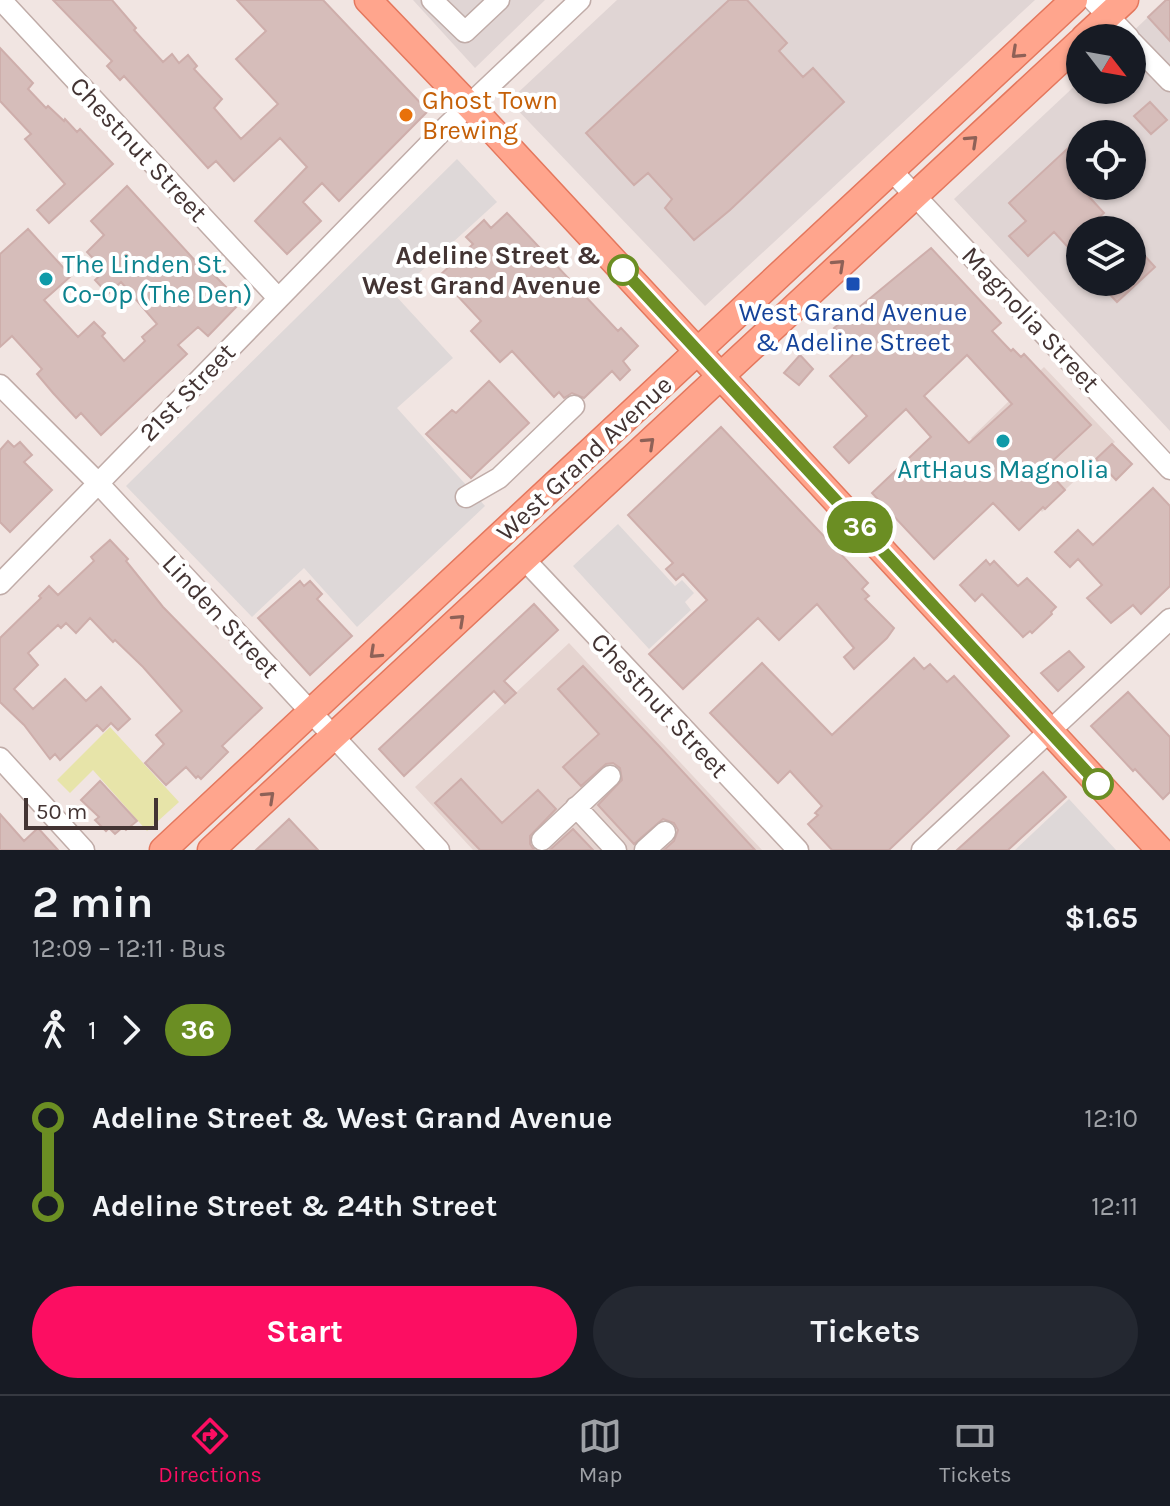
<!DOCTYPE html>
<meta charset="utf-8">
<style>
:root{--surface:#171b24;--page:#242831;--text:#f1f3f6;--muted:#9ea1a6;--line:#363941;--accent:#fc0e62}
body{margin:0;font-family:Karla,sans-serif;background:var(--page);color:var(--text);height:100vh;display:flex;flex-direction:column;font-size:30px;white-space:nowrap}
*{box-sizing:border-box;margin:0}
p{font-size:26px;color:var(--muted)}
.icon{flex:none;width:44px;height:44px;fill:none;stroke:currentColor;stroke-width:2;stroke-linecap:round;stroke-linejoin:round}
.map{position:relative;height:850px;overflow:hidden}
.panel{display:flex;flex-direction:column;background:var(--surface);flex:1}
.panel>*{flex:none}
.badge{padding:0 16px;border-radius:26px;font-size:28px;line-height:52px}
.needle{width:52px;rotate:121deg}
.tools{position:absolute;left:1066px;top:24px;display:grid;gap:16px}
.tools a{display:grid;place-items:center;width:80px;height:80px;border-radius:50%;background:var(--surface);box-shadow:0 2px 6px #0004;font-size:40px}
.scale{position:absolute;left:24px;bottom:20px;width:134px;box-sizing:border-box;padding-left:8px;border:4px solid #433433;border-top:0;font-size:22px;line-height:28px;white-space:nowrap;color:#433433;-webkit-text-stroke:6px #fff;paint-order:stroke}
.map>.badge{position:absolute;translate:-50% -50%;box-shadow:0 0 0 4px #fff}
.legs{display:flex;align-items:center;gap:12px;height:88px;padding:0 32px;font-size:26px}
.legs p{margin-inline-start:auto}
.overview{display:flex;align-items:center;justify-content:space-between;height:136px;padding:0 32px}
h1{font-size:44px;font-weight:700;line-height:60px}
.cta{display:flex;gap:16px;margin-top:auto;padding:16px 32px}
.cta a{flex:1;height:92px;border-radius:48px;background:var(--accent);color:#fff;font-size:32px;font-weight:700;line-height:92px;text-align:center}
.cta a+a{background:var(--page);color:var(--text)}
ul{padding:0 32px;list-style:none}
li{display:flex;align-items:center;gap:28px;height:88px;font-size:30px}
li i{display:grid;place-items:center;width:12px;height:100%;margin:0 10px;background:currentColor}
li i::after{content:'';width:20px;height:20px;margin:-10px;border:6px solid;border-radius:50%;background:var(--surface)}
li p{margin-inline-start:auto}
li:first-child i{background:linear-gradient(#0000 50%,currentColor 0)}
li:last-child i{background:linear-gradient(currentColor 50%,#0000 0)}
.tab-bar{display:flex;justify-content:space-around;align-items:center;height:112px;border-top:2px solid var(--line);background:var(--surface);font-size:22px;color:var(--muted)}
.tab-bar a{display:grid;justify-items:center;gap:4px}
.tab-bar .on{color:var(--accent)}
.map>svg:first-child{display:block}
</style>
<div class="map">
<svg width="1170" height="850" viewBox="0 0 1170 850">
<rect width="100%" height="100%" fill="#f1e5e2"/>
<path fill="#e5d4d0" d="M1044,367L1115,442L1042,512L971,438Z
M569,643L762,850H473L415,787Z"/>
<path fill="#e0d5d4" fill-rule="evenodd" d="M413,0H545L475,68Z
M617,0H1035L705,306L509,101Z
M1166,0H1170V431L954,199L1080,81V90H1132V38H1126ZM1080,134H1132V186H1080ZM1080,230H1132V282H1080Z"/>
<path fill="#e7e4a9" d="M110,727L179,802L147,831L93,770L70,793L57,780Z"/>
<path fill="#ded8d8" d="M457,159L497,202L395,295L453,358L397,408L485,506L357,627L304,568L252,617L126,486Z
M618,524L675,586L682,580L694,593L685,602L691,610L649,649L573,566Z
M1069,799L1116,850H1015Z"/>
<path fill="#d6bdba" stroke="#ceaeab" stroke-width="2" fill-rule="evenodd" d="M53,0H112L136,28L134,30L163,62L172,54L179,63L188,55L197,66L194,69L222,99L214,108L241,139L278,104L236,59L266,31L237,0H323L428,111L339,201L322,183L303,202L321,221L287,254L255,221L307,167L280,138L234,181L216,161L208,168L124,76L120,80L107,66L112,61Z
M729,0H747L787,43L779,51L803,77L813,68L844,102L730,210L694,240L665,208L672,199L648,173L634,185L586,133Z
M1166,0H1170V41L1148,17Z
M0,48L33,83L28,89L46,108L48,106L64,121L65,119L77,132L80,129L113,164L49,223L37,210L65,184L25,139L31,134L0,101Z
M1150,102L1167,120L1151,134L1134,116Z
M1080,137V187L1104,213L1085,230H1080V235L1067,246L1054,232L1028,256L1009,236L1026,221L1009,203Z
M127,186L200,266L207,272L209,270L241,302L208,336L198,327L178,345L187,354L101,435L81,413L76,418L53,393L37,374L42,369L12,336L0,347V254L28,229L71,276L44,300L78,337L94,322L105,333L102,336L124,361L145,341L142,337L157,324L121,282L108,294L95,280L105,271L87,252L104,235L91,221Z
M507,213L618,331L621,328L638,346L623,361L630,370L620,380L612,371L584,398L572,393L564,398L559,392L554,397L512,351L500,362L471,331L481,321L439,276L473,244L466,237L484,220L491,228Z
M1132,242L1155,267L1117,302L1098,282H1132Z
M931,248L1001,323L992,331L1011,351L1013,349L1021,357L1024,354L1091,425L1045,468L1065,490L1045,509L1043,507L1019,530L993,503L934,559L872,493L931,437L906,409L849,463L834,447L867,416L830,376L857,351L834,328ZM967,355L1012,404L969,443L924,396Z
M800,355L813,369L799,385L784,373Z
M489,381L529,423L471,478L426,434L452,410L456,413Z
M721,427L868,583L862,589L869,596L865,599L894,628L887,638L854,669L844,657L854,648L817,604L779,640L758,618L683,689L649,654L707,600L683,574L676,580L666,569L673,563L628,515Z
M8,441L14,447L20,442L32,455L24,462L52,490L10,532L0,522V450Z
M1112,444L1132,464L1116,480L1096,459Z
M1153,488L1170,506V586L1141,614L1133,605L1111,623L1087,598L1102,585L1078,559L1070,567L1055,552L1078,530L1093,545Z
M110,540L128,559L126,561L163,607L262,708L222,746L228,752L201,779L198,776L196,778L186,767L166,785L145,763L164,744L156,735L182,711L143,667L115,640L113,642L90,618L76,633L66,623L61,628L58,625L28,653L38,665L14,689L33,709L65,679L86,701L101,687L130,719L118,730L111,723L103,731L97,725L60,760L55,754L50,759L24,725L0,702V638L41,598L39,596L49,586L58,595L94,561L91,557Z
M986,560L990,565L994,561L1018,586L1027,578L1056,607L1051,612L1052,614L1032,633L1030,631L1023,637L982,594L975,601L960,585Z
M300,581L304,586L310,581L322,594L317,599L352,636L310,675L258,618Z
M534,604L558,630L504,681L516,693L505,703L494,691L404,776L379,749Z
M1069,651L1084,667L1058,691L1041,673Z
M914,658L924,669L930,664L947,682L954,676L1009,736L889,850H832L808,824L818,815L815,813L822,806L790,771L778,783L710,713L762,663L832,735Z
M583,666L659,746L755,850H664L674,841L678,830L674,823L663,819L634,844L598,805L622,780L620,768L613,763L606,764L581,786L563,767L599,734L558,689Z
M1128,692L1170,737V792L1163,799L1135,769L1133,771L1091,726Z
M1043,772L1066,797L1008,850H957Z
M461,779L502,823L538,790L556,809L530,836V844L534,850H480L435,803Z
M100,781L137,821L126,830L123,827L115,834L109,828L106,831L95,820L99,817L81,800Z
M0,814L24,841L38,828L58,850H0Z
M289,819L318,850H256L269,838Z
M573,829L593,850H550L551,849Z"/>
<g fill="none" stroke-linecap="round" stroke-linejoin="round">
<g stroke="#c0aca8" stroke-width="23">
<path id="minor" d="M1,0L278,298
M432,0L465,32L499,0
M1093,0L1129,38
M1132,42L1170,81
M891,170L1170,469
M0,385L98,483L439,850
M466,497L499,478L574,406
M524,559L798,850
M0,584L448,125L580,0
M0,758L84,850
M576,807L616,850
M542,840L610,776
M645,850L665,832
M922,850L1170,619"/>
</g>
<g stroke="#e4775d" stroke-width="29">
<path id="major" d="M368,0L484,121L1160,850
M1084,38L1125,0
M163,850L1074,0
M211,850L1080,42"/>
</g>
<use href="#minor" stroke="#fff" stroke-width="20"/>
<use href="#major" stroke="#ffa58d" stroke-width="26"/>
</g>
<defs><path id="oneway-chevron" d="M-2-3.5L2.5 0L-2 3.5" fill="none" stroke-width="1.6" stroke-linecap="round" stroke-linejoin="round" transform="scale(2)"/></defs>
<g stroke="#8e6157">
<use href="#oneway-chevron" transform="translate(1017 53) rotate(137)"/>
<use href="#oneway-chevron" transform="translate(972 141) rotate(-43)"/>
<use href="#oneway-chevron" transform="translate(839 265) rotate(-43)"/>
<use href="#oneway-chevron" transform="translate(649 443) rotate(-43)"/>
<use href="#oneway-chevron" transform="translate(459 620) rotate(-43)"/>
<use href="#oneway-chevron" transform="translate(375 653) rotate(137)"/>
<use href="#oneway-chevron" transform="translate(269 797) rotate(-43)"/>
</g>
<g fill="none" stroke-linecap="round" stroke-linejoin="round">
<g stroke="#fff" stroke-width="18">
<path id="line-1" d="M623,270L1098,784"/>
</g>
<use href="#line-1" stroke="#6b8e23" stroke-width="12"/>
</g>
<circle fill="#e8710a" stroke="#fff" stroke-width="3" cx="406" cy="115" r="8"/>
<g fill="#fff" stroke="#6b8e23" stroke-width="4">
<circle cx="623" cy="270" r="14"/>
<circle cx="1098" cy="784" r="14"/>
</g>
<g fill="#0f9aa8" stroke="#fff" stroke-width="3">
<circle cx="46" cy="279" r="8"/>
<circle cx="1003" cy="441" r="8"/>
</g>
<rect fill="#1a4fb4" stroke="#fff" stroke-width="3" x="845" y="276" width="16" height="16" rx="4"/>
<g text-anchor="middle" stroke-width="8" stroke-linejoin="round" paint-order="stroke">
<g font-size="26" fill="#c56008" stroke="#fff" text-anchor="start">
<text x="422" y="109">Ghost Town<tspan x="422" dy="30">Brewing</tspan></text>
</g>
<g font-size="26" fill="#433433" stroke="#fff">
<text transform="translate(139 149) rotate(47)" y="9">Chestnut Street</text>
<text transform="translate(1031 319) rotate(47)" y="9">Magnolia Street</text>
<text transform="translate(187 392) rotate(-46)" y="9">21st Street</text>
<text transform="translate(584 458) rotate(-43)" y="9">West Grand Avenue</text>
<text transform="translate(221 616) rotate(47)" y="9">Linden Street</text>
<text transform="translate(660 705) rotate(47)" y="9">Chestnut Street</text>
</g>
<g font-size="26" font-weight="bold" fill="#433433" stroke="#fff" text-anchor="end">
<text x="601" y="264">Adeline Street &amp;<tspan x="601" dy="30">West Grand Avenue</tspan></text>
</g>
<g font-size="26" fill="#0d838f" stroke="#fff" text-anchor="start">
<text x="62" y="273">The Linden St.<tspan x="62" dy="30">Co-Op (The Den)</tspan></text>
<text x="1003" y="478" text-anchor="middle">ArtHaus Magnolia</text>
</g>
<g font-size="26" fill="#164399" stroke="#fff">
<text x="853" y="321">West Grand Avenue<tspan x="853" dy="30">&amp; Adeline Street</tspan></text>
</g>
</g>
</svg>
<div class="tools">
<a><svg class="needle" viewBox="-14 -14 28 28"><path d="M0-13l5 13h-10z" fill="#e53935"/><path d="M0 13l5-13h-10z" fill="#9ea1a6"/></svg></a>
<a><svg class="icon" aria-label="locate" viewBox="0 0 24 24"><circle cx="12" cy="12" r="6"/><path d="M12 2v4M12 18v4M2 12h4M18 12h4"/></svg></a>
<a><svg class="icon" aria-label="layers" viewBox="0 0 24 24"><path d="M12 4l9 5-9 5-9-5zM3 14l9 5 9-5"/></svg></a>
</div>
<div class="scale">50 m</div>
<b class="badge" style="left:860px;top:527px;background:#6b8e23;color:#fff">36</b>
</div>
<section class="panel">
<div class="overview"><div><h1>2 min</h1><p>12:09 – 12:11 · Bus</p></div><b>$1.65</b></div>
<div class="legs"><svg class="icon" aria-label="walk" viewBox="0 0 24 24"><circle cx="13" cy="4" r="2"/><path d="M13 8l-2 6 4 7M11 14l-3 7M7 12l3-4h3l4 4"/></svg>1<svg class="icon" aria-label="forward" viewBox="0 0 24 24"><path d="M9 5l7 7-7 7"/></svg><b class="badge" style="background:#6b8e23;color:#fff">36</b></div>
<ul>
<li><i style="color:#6b8e23"></i><b>Adeline Street &amp; West Grand Avenue</b><p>12:10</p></li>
<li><i style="color:#6b8e23"></i><b>Adeline Street &amp; 24th Street</b><p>12:11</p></li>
</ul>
<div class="cta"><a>Start</a><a>Tickets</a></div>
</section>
<nav class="tab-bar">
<a class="on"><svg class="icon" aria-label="directions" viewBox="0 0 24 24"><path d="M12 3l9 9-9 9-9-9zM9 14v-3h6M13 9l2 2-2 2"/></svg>Directions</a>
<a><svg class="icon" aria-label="map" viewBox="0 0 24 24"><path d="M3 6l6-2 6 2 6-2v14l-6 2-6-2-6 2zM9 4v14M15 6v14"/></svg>Map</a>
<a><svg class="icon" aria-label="tickets" viewBox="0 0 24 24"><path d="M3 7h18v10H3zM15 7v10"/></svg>Tickets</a>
</nav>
